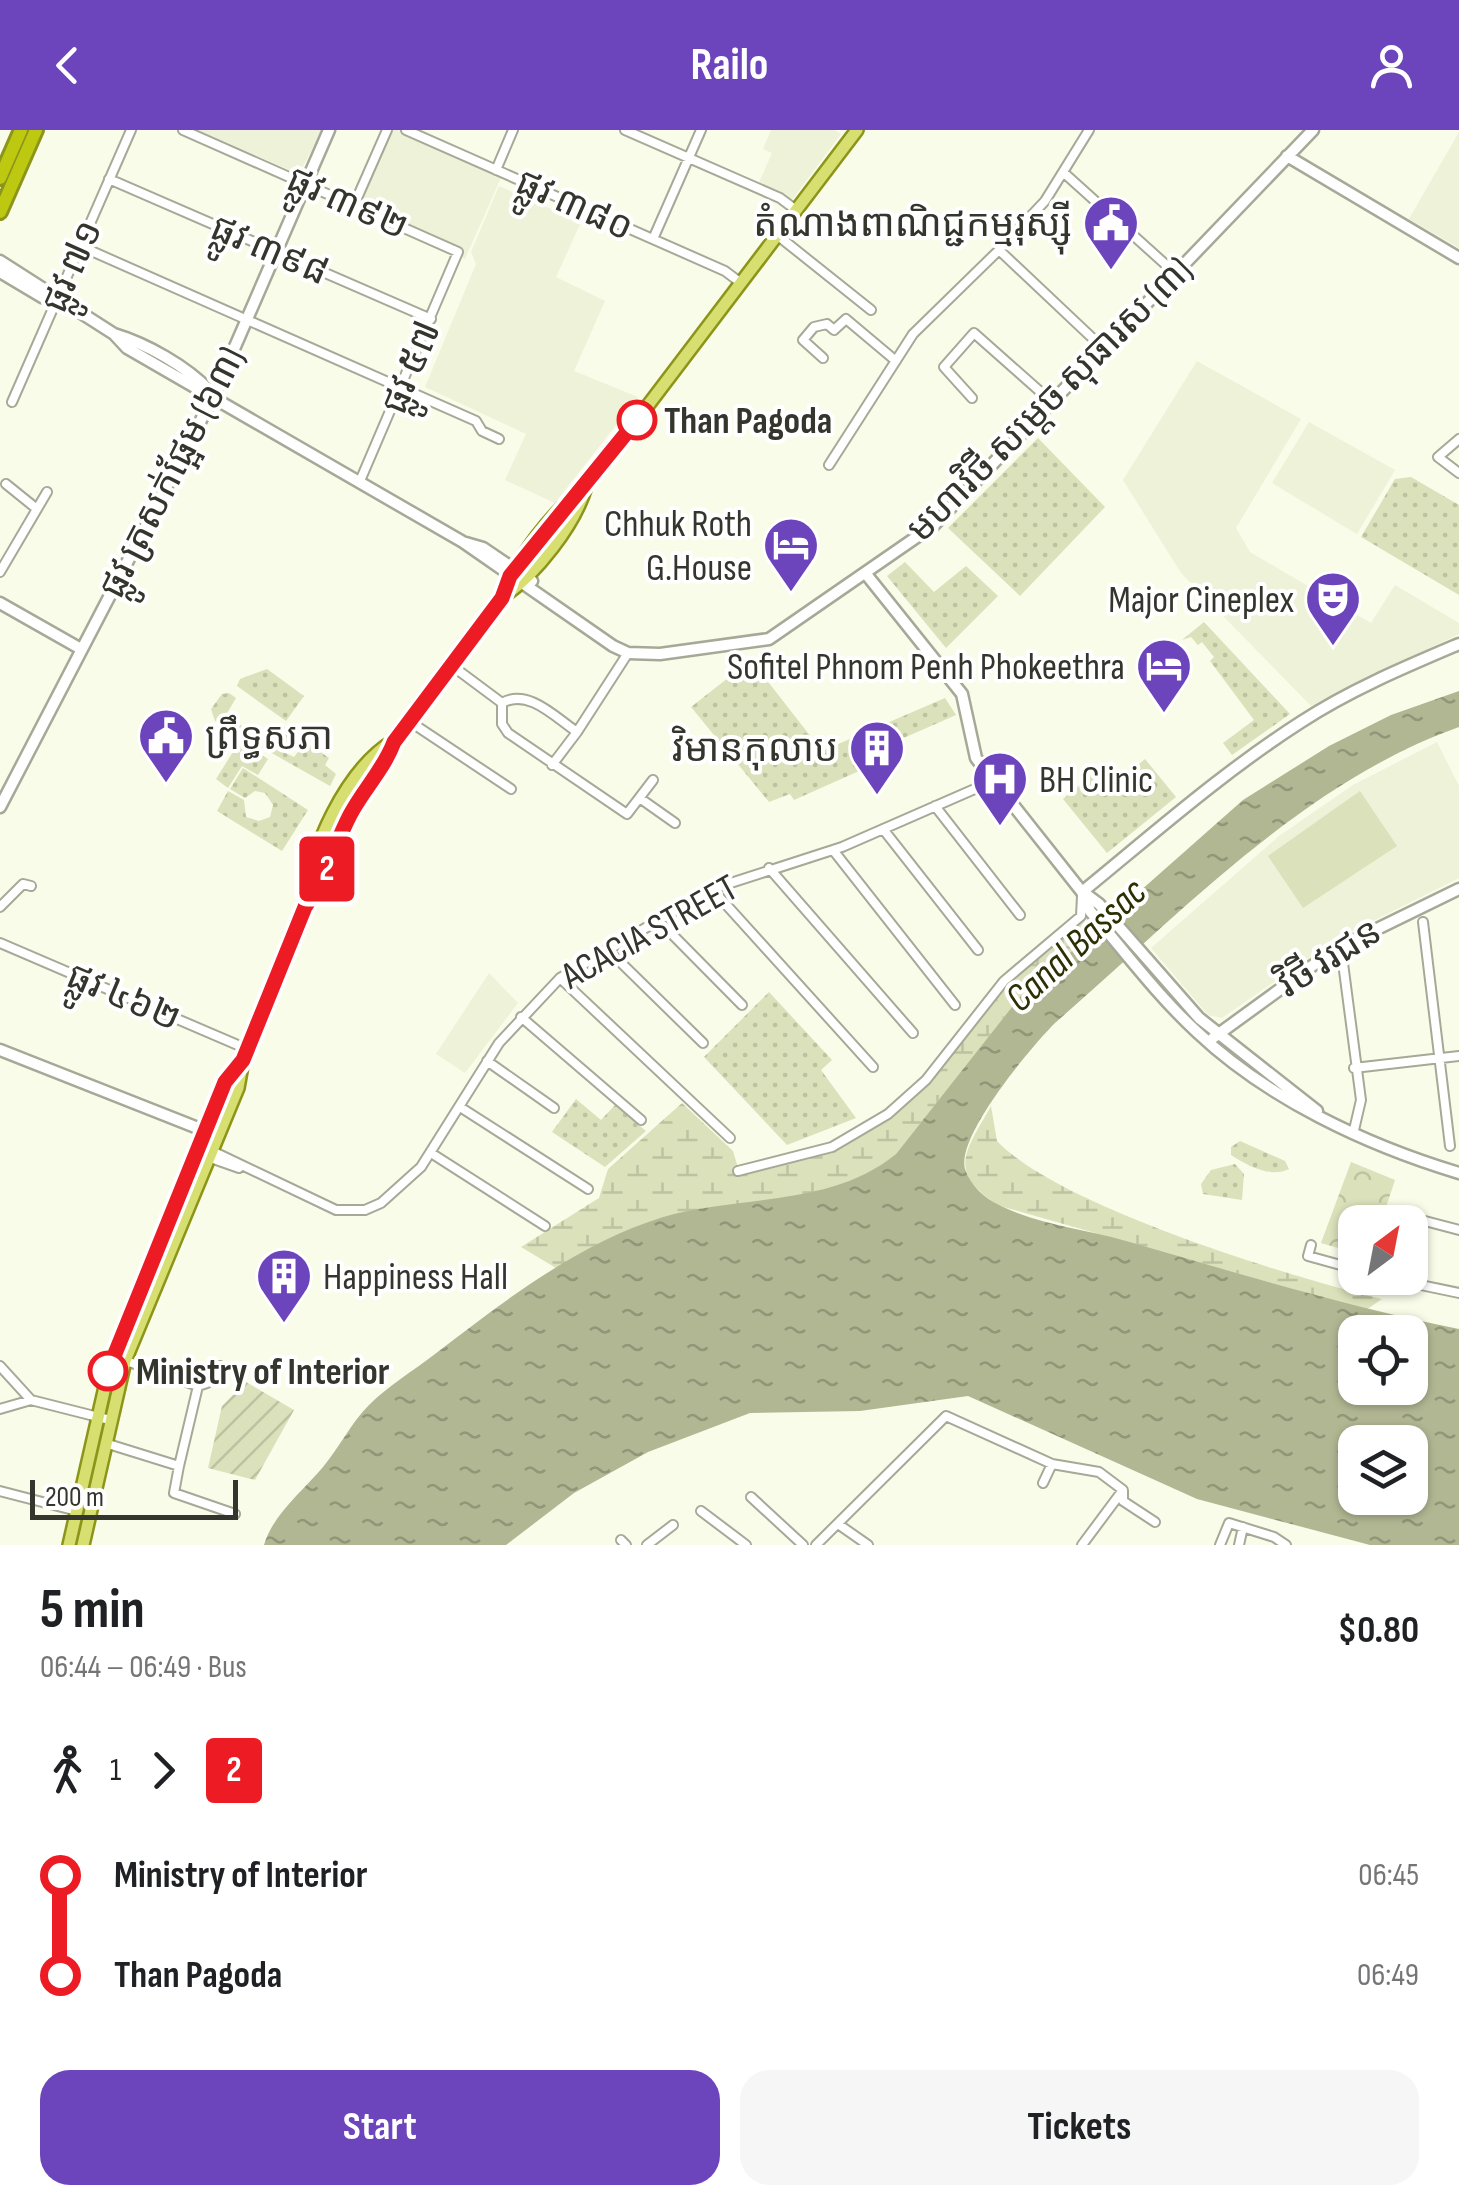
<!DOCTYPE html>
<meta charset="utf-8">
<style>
:root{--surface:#fff;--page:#f6f6f6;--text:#202124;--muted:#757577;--accent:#6c44bc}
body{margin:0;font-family:"Sofia Sans Condensed","Noto Sans Khmer",sans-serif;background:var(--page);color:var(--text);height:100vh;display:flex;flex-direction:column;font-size:38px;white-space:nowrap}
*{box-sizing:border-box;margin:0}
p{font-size:32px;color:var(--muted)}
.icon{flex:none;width:55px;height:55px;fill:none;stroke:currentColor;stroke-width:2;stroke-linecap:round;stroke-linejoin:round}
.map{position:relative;height:1415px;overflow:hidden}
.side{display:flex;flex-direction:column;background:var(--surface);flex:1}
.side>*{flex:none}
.badge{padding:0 20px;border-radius:8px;font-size:35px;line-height:65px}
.needle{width:65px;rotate:32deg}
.tools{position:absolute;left:1338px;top:1075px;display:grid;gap:20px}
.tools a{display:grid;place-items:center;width:90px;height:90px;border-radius:20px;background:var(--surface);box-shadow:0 2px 8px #0004;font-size:50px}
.scale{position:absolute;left:30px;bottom:25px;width:208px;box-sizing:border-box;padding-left:10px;border:5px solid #34352d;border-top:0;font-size:28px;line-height:35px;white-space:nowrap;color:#34352d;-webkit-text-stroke:8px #fff;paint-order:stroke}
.map>.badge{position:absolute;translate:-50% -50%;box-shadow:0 0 0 5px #fff}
.legs{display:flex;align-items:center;gap:15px;height:110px;padding:0 40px;font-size:32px}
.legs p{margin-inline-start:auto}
.overview{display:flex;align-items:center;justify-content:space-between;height:170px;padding:0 40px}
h1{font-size:55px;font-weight:700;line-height:75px}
.primary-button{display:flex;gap:20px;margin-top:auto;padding:20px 40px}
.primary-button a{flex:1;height:115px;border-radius:30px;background:var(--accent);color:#fff;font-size:40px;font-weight:700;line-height:115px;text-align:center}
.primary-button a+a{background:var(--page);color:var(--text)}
ul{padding:0 40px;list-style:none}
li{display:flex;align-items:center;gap:35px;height:100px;font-size:38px}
li i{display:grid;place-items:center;width:15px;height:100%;margin:0 12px;background:currentColor}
li i::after{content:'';width:25px;height:25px;margin:-12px;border:8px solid;border-radius:50%;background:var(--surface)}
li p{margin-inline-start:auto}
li:first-child i{background:linear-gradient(#0000 50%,currentColor 0)}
li:last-child i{background:linear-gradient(currentColor 50%,#0000 0)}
header{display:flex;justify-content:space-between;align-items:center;height:130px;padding:0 40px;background:var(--accent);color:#fff;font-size:45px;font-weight:700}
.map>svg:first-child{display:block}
</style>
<header><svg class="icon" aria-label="back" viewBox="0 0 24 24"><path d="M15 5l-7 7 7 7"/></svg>Railo<svg class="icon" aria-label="person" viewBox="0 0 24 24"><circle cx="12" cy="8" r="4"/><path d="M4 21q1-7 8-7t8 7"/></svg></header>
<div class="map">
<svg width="1459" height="1415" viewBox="0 0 1459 1415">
<defs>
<pattern id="grass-dots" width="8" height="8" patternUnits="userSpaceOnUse" patternTransform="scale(2.5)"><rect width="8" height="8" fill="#dbe1bb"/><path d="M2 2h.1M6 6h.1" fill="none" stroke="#bdc2a1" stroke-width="1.8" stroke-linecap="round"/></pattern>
<pattern id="forest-crowns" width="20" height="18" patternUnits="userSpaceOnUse" patternTransform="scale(2.5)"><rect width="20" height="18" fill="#dbe1bb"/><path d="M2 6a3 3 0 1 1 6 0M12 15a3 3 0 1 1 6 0" fill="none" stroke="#bdc2a1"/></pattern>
<pattern id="wetland-marsh" width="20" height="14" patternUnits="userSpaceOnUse" patternTransform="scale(2.5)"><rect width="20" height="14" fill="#dbe1bb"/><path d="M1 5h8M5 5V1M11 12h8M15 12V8" fill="none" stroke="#bdc2a1"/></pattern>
<pattern id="garden-furrows" width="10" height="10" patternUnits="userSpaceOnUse" patternTransform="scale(2.5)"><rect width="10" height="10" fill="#dbe1bb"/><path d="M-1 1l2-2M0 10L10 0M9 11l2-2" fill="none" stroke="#bdc2a1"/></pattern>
<pattern id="water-ripples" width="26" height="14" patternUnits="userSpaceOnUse" patternTransform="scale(2.5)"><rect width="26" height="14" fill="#b2b793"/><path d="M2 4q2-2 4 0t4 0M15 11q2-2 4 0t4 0" fill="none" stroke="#929678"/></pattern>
</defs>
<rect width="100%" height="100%" fill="#f9fce9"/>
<path fill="#edf2d8" d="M198,0H322L299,44Z
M382,0H413L504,41L465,129L348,78Z
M771,0H835L841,4L792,70L758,55L772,23L763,19Z
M1459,2V118L1409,89Z
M499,56L581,92L556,147L605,171L574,241L638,267L555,373L505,350L526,304L425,257L476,134L471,122Z
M1197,231L1301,289L1236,398L1250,422L1371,493L1395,455L1459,493V504L1311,576L1181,443L1123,350Z
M1309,292L1395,340L1357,404L1272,353Z
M1437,612L1459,656V748L1333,811L1222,888L1208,885L1151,818L1279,706L1353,655Z
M489,843L518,873L465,943L436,924Z"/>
<path fill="url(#grass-dots)" d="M1038,308L1105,377L1020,466L948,398Z
M1411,347L1459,375V465L1361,407L1395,349Z
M905,432L934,462L966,436L998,466L946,518L887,446Z
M1204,492L1290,584L1232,625L1223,613L1254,590L1210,531L1214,527L1202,512L1198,515L1191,507L1182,510Z
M751,530L822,621L945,568L956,585L899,610L904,621L794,670L790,664L769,672L691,577Z
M267,539L304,566L286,591L237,556L240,549Z
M229,563L236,568L226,585L265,612L279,593L294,604L283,622L294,627L306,612L329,628L325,635L336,644L330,656L215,591L211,579L222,564Z
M244,614L268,629L258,645L242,636L228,658L216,649L236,617Z
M1145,629L1176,667L1107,723L1063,669L1102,637L1116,653Z
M243,638L308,680L282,721L217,681L228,661L244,670L246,687L259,691L270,687L273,675L265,663L255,661L245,668L230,659Z
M769,862L832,930L821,940L856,988L787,1015L704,927Z
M576,969L601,990L615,975L646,1001L605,1037L552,1002Z
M1240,1011L1285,1031L1289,1039C1270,1048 1248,1036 1231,1025V1017Z
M1235,1034L1244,1044L1242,1070L1203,1064L1201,1054L1211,1040Z"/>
<path fill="url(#forest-crowns)" d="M1351,1032L1395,1050L1381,1092H1355V1123L1321,1113Z"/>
<path fill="url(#wetland-marsh)" d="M1081,786L1095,803L1019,868L896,1024C834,1075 742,1068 668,1086C628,1096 591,1119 556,1138L521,1117L599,1068L608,1039L682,973L733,1021L739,1041L832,1017L908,969L1004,851Z
M991,976L997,1011C1058,1076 1290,1147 1382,1169L1366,1180L1000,1076C945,1042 966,1021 991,976Z"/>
<path fill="url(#garden-furrows)" d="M246,1252L294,1280L255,1350L208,1338L222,1276Z"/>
<path fill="#dbe1bb" d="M1360,661L1397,716L1303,778L1268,726Z"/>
<path fill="url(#water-ripples)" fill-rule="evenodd" d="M1459,561V597C1302,653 1178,786 1055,893C1031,917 956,1006 965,1039C971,1056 984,1068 1001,1076C1040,1095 1085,1099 1126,1111C1237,1143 1345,1176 1459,1199V1415H1370L1197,1369L968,1266L860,1281L750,1283L648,1322L574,1363L506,1415H264C273,1384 303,1361 323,1337C339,1318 351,1293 369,1275C388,1256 413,1241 435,1224C504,1171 579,1113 663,1087C740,1065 831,1077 896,1024L1019,868L1243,670L1329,616L1391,585ZM1355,1202H1410V1258H1355ZM1355,1312H1410V1368H1355Z"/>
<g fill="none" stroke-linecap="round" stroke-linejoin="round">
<g stroke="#a6a997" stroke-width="12">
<path id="street" d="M183,0L458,122L360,351
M406,0L725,141L741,153
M625,0L780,68L796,80
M1089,0L1045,71L999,120L1105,220
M496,40L513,0
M1063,42L1175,143
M109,49L431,189
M354,75L387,0
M777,105L871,180
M653,109L701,0
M80,116L476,291L482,301L499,309
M823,228L803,210L814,197L827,194L834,200L846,189L896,231
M972,268L944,237L974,203L1053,273
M12,272L131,0
M1459,309L1438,327L1459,343
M829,335L913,204L999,120
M6,354L37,379
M0,442L47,362
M451,535L502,573
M502,573V594L508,603L627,684L653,650
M502,573C528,558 555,587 577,602L628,523
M409,591L511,659
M552,635L577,602
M641,669L675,693
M935,676L1020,785
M883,699L978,820
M833,720L955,875
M769,738L913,903
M712,759L873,937
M0,777L23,754L31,756
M657,789L742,875
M1423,792L1450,1016
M0,813L247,919
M607,819L703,913
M1334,820L1343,833L1361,970L1354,1000
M560,848L730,1008
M521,887L641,990
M487,931L554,978
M1354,938L1459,926
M460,977L588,1059
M208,1019L336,1080H365L381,1073L421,1037L499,913L560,848L712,759L842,717L993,651
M431,1023L545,1096
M205,1026L239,1038
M738,1041L832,1017L888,984L926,950L1004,851L1081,786L1082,766
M1402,1085L1459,1100
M1311,1115L1308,1126L1355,1139
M1387,1148L1459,1163
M0,1236L31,1270L110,1290
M198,1256L207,1253L220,1236
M0,1279L31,1270
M105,1313L179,1336L198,1256L112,1226
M179,1336L174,1363L235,1384
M1043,1353L1052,1334
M0,1361L77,1381
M751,1367L803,1415
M701,1381L746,1415
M838,1394L868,1415
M621,1410L626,1415
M647,1415L673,1395
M816,1415L946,1286L1052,1334L1099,1342L1123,1360V1371L1155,1392
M1082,1415L1120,1364
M1220,1415L1229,1393L1274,1407L1286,1415
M1239,1415L1243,1397"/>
</g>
<g stroke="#a6a997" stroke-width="15">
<path id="secondary" d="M1287,26L1459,128
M0,131L114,204C147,214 186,236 210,261
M0,142L42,167L56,169
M114,204L127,218L463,412L613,516L628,523L660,524L769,509L934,395L1313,0
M466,413L483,418L532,451
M866,444L962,564L976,628L1082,762L1090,781C1125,822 1158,866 1197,902C1268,969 1366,1015 1459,1043
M0,473L81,519
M0,677L214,265L329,0
M1082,762C1153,704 1223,642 1301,592C1350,560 1405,537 1459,514
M1083,762L1099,774L1199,888L1317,981
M1213,908L1334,820L1459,759
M0,920L208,1002"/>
</g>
<g stroke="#8c951a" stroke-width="16">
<path id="primary" d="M503,467C536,444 574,396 586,357
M305,774C309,720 346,640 393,611
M69,1415L112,1226L225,952L241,932
M83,1415L125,1231L238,958L243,930L305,777C326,746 335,711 354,679C367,655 385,637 393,611L502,468C516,429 552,381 586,357L857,0"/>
</g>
<g stroke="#8c951a" stroke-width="18">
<path id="highway" d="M0,48L21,0
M0,82L36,0"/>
</g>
<use href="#street" stroke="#fff" stroke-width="8"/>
<use href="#secondary" stroke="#fff" stroke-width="10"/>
<use href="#primary" stroke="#d7df70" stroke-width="11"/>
<use href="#highway" stroke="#bcc910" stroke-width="12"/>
</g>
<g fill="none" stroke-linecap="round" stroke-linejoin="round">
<g stroke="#fff" stroke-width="22">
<path id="line-1" d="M108,1241L225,952L243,930L305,777C325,748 334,716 350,685C363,660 384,639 394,612L502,468L510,446L637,290"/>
</g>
<use href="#line-1" stroke="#ed1b24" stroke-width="15"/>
</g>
<defs>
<g id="civic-pin" transform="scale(2.875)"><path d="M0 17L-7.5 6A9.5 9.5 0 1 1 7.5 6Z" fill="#6c44bc" stroke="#fff"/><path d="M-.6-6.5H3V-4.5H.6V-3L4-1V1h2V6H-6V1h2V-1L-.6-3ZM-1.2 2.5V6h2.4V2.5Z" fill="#fff"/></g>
<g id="hotel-pin" transform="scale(2.875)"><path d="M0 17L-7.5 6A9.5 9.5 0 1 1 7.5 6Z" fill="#6c44bc" stroke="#fff"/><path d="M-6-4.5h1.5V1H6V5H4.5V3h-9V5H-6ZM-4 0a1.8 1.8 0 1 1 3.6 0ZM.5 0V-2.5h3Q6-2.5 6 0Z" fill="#fff"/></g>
<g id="theatre-pin" transform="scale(2.875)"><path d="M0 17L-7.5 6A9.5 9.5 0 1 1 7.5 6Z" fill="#6c44bc" stroke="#fff"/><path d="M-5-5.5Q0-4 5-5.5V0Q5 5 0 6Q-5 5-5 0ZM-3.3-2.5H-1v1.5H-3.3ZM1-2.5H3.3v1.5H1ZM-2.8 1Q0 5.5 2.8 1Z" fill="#fff"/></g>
<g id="building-pin" transform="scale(2.875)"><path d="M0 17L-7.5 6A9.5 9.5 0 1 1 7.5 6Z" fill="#6c44bc" stroke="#fff"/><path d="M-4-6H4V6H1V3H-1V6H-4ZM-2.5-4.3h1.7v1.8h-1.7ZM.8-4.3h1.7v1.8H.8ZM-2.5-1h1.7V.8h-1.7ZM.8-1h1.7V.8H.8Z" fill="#fff"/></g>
<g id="hospital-pin" transform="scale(2.875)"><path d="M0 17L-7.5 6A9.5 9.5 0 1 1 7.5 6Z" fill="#6c44bc" stroke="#fff"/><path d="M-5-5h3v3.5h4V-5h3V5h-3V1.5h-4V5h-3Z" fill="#fff"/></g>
</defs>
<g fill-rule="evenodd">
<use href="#civic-pin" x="1111" y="93"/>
<use href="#hotel-pin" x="791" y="415"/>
<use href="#theatre-pin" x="1333" y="469"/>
<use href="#hotel-pin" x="1164" y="536"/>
<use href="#civic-pin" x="166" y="606"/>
<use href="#building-pin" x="877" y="618"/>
<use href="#hospital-pin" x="1000" y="649"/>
<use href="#building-pin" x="284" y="1146"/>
</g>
<g fill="#fff" stroke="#ed1b24" stroke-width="5">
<circle cx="637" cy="290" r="18"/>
<circle cx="108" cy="1241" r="18"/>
</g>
<g text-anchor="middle" stroke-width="8" stroke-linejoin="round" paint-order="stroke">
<g font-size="38" fill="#34352d" stroke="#fff">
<text transform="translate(348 72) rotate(24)" y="13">ផ្លូវ ៣៩២</text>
<text transform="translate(575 74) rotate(24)" y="13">ផ្លូវ ៣៨០</text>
<text transform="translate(270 119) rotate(23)" y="13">ផ្លូវ ៣៩៨</text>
<text transform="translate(71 136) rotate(-66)" y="13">ផ្លូវ ៧១</text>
<text transform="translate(410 237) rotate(-67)" y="13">ផ្លូវ ៥៧</text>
<text transform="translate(1049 269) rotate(-45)" y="13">មហាវិថី សម្តេច សុធារស (៣)</text>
<text transform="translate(171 342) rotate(-63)" y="13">ផ្លូវ ត្រសក់ផ្អែម (៦៣)</text>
<text transform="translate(649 801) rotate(-29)" y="13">ACACIA STREET</text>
<text transform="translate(1329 827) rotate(-32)" y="13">វិថី វរជន</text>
<text transform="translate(124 866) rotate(23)" y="13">ផ្លូវ ៤៦២</text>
</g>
<g font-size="38" fill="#34352d" stroke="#fff" text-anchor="end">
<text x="1072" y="106">តំណាងពាណិជ្ជកម្មរុស្ស៊ី</text>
<text x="752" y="406">Chhuk Roth<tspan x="752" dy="44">G.House</tspan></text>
<text x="1294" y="482">Major Cineplex</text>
<text x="1125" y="549">Sofitel Phnom Penh Phokeethra</text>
<text x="205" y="619" text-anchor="start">ព្រឹទ្ធសភា</text>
<text x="838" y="631">វិមានកុលាប</text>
<text x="1039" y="662" text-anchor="start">BH Clinic</text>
<text x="323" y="1159" text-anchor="start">Happiness Hall</text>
</g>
<g font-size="38" font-weight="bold" fill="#34352d" stroke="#fff" text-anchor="start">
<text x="664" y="303">Than Pagoda</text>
<text x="136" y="1254">Ministry of Interior</text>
</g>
<g font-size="40" font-style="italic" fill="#2d3002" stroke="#fff">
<text transform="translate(1075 814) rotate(-43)" y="14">Canal Bassac</text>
</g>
</g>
</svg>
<div class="tools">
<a><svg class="needle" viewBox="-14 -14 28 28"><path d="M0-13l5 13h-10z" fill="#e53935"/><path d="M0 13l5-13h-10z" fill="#757577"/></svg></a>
<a><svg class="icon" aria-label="locate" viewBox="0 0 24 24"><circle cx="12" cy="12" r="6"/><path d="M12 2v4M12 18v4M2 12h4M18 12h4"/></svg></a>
<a><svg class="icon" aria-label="layers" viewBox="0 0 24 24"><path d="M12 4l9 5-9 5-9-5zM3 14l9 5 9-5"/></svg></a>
</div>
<div class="scale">200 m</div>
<b class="badge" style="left:327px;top:739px;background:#ed1b24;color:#fff">2</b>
</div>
<section class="side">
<div class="overview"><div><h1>5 min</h1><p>06:44 – 06:49 · Bus</p></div><b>$0.80</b></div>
<div class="legs"><svg class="icon" aria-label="walk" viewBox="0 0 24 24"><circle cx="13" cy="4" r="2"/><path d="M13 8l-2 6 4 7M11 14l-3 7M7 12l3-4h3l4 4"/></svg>1<svg class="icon" aria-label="forward" viewBox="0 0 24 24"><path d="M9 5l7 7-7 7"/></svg><b class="badge" style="background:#ed1b24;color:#fff">2</b></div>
<ul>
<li><i style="color:#ed1b24"></i><b>Ministry of Interior</b><p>06:45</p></li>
<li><i style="color:#ed1b24"></i><b>Than Pagoda</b><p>06:49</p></li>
</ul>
<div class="primary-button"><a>Start</a><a>Tickets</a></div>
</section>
